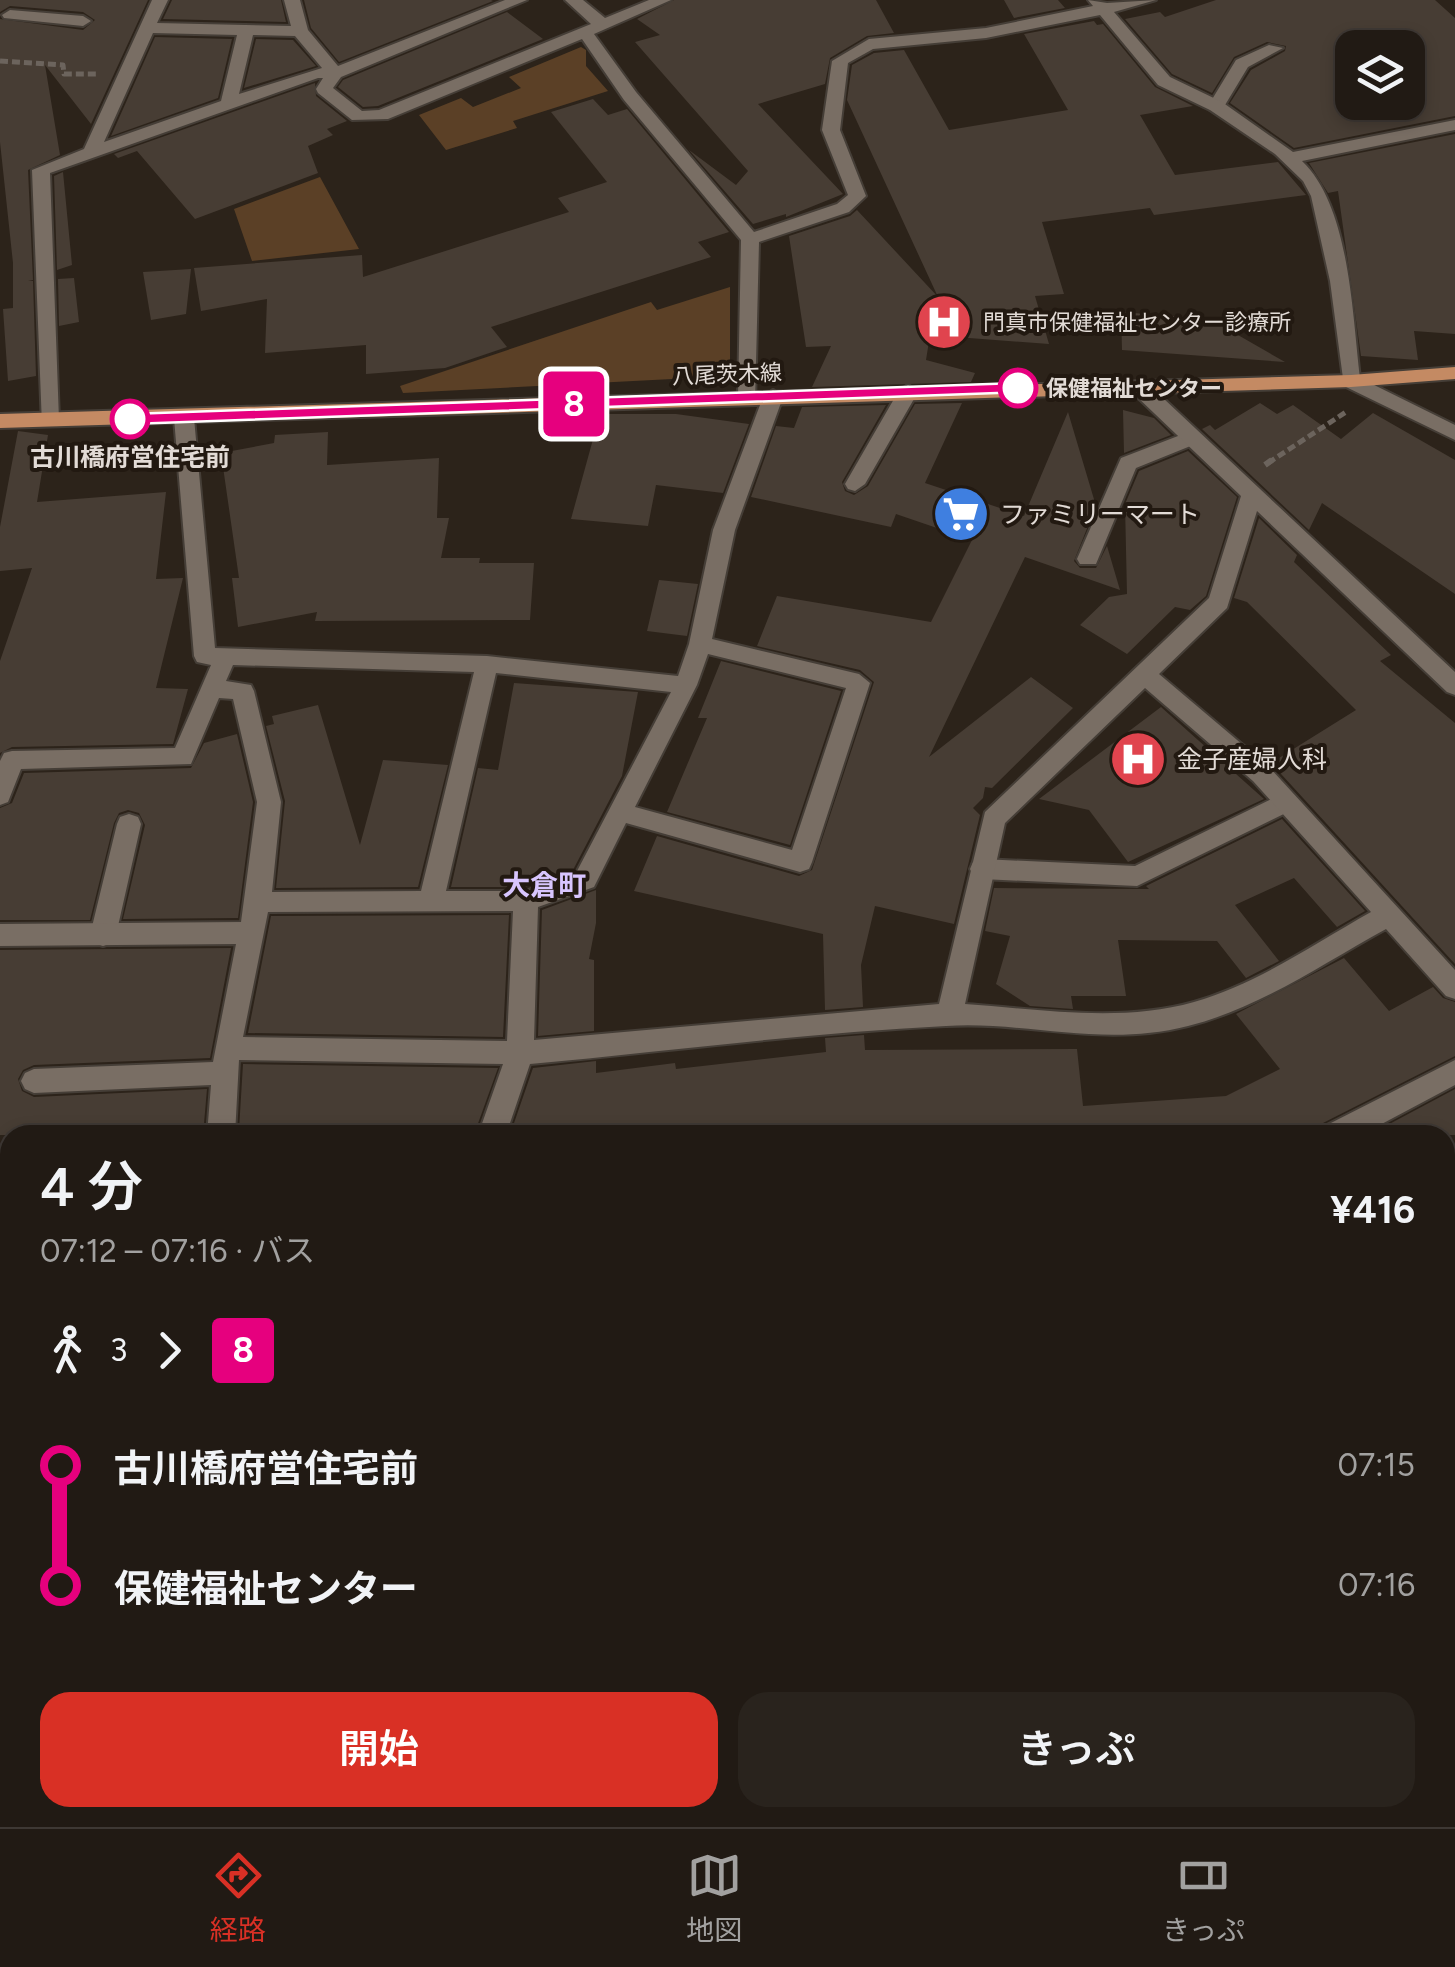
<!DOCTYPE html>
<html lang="ja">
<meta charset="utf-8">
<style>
:root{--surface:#211a14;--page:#29231d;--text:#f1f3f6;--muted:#a2a1a0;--line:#3e3834;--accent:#d93025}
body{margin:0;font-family:Figtree,"Noto Sans JP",sans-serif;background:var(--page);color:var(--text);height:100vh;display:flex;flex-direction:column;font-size:38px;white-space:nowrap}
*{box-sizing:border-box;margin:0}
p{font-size:32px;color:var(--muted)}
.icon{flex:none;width:55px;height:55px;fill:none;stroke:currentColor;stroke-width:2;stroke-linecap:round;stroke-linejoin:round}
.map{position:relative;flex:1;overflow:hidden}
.drawer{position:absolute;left:0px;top:1125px;width:1455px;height:702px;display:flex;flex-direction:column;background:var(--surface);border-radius:30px 30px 0 0;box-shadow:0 5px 15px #0003,0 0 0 2px var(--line)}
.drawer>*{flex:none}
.badge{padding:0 20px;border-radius:8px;font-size:35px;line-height:65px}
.controls{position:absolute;left:1335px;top:30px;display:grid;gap:20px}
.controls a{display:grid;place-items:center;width:90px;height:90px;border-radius:20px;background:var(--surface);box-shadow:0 5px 15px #0003,0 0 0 2px var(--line);font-size:50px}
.map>.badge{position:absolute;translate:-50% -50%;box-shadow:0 0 0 5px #fff}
.legs{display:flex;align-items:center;gap:15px;height:110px;padding:0 40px;font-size:32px}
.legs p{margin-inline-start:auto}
.headline{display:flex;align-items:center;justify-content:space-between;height:170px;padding:0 40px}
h1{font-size:55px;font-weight:600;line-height:75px}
.button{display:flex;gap:20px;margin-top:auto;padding:20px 40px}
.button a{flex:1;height:115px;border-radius:30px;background:var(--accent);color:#fff;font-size:40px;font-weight:600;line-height:115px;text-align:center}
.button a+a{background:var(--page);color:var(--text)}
ul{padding:0 40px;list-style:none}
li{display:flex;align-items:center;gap:35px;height:120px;font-size:38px}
li i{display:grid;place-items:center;width:15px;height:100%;margin:0 12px;background:currentColor}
li i::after{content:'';width:25px;height:25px;margin:-12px;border:8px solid;border-radius:50%;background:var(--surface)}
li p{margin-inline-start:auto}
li:first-child i{background:linear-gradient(#0000 50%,currentColor 0)}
li:last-child i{background:linear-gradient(currentColor 50%,#0000 0)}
.menu{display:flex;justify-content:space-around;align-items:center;height:140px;border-top:2px solid var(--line);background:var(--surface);font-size:28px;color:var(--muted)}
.menu a{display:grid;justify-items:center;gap:5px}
.menu .active{color:var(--accent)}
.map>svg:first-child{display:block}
</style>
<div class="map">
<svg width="1455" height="1827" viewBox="0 0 1455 1827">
<rect width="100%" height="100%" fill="#2c231a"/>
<path fill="#5b4026" d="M581,47L586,50V66L608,91L513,121L517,128L446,150L419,115L461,98L473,107L521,88L509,77Z
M320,177L359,249L252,261L234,209Z
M730,287V376L403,393L400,386L651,302L657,310Z"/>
<path fill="#473d34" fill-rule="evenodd" d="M0,0H148L91,124L45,65L60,155L28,170L33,280L28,281H33L36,376L8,381L3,309L13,308V263L0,142V19L83,30L95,20L83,12L10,6L0,12Z
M172,0H281L286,22L163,19Z
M304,0H491L493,1L339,62L311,28Z
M674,0H876L894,33L867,36L830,58L825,84L758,104L843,194L786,217V214L753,224L689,150L736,185L748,171L635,42L660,35L637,19Z
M1004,0H1058L1065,8L1014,18Z
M1216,0H1435L1455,18V116L1294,148L1230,103L1251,70L1285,51L1286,46L1267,42L1234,57L1212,93L1172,74L1125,19L1160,12L1165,17ZM1352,48H1408V102H1352Z
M507,12L543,39L378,106L363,107L338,87L343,80Z
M1094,21L1097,25L1103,24L1155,87L1193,106L1140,115L1175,175L1278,162L1306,195L1154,215L1150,208L1042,222L1064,294L1035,296L1049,344L930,335L926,360L975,373L971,382L812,387L831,346L806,347L789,236L850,216L857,210L938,297L847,100L852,65L874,53L904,50L949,130L1068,110L1024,34Z
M155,37L232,39L218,98L111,136Z
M256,39L293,40L316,66L244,88Z
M315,83L316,96L347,121L327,129L333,135L308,146L318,173L195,219L137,151L118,158L114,154Z
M593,99L608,115L627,109L729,232L698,242L711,257L491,327L507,347L445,368L366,374V345L265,353L267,299L201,311L194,268L362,255L363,277L569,212L558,198L607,182L551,112Z
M1455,134V334L1414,331L1418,360L1361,356L1338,191L1328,193L1309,163Z
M63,172L72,265L57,270L54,176Z
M191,269L186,314L151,320L143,272Z
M74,278L79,322L59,326L58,279Z
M1121,312L1210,319L1285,362L1122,350Z
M962,403L925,483L1024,516L1068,412L1096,506L1074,561L1080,568H1096L1107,546L1120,590L1025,557L929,757L1031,677L1073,708L992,788L985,787L983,798L973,808L980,815L954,924L875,906L861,965L863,1007L825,1010L823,934L634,891L657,836L799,876L812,870L874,682L860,670L757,646L777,596L931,622L972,540L896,514L891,527L751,497L776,426L794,428L802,407L886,405L842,482L845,491L854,495L868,486L915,404Z
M1260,403L1277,414L1293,405L1341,439L1373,413L1455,460V594L1322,503L1309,530L1202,429L1210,425L1215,430Z
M1123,410L1154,418L1171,435L1124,453Z
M600,414H676L749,424L723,493L656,485L648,526L571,519Z
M18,431L48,435L37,502L166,492L156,579L183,578L156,688L188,689L173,744L12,747L0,753V661L32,568L0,571V527Z
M328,432L327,465L439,458L437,518H449L441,558H480L479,563H534L530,620L315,621L317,612L238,627L232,578H239L221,453L274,443L275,435Z
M1188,451L1237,497L1206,596L1190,610L1175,607L1127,654L1080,625L1109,597L1127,594L1125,504L1139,471Z
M1259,518L1297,555L1294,562L1391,655L1380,661L1455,723V964L1271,763L1356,710L1247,602L1234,598Z
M659,580L698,584L687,636L647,631Z
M721,661L841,691L790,845L667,812L707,718H698Z
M514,683L638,692L622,776L573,870L525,887H451L478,768L498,770Z
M318,705L360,845L383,760L448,765L418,887L276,888L285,801L266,726L274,724L272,716Z
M1161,707L1264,799L1128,862L1089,810L1039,799Z
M237,734L253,802L238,918L123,919L145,825L139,813L128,810L119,813L114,823L90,920H0V808L12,803L24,773L191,768L204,743Z
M1282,819L1365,911L1337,927L1294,878L1235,905L1279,961L1246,978L1217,941L1118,940L1126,996H1071L1073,1009L1030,1006L996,984L1010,936L985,931L994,888L1149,889L1146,886Z
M596,890V923L589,959L594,960V1031L538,1036L542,910Z
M509,915L503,1037L248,1033L271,916Z
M231,948L210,1058L34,1065L23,1070L18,1079L22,1091L34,1097L207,1089L203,1135H0V950Z
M1344,958L1389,1011L1433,987L1443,998L1455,1002V1056L1323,1123L1317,1135H516L513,1126L533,1068L596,1061V1073L675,1063L676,1069L826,1052L825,1038L864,1035L865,1050L1077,1049L1083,1106L1226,1096L1280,1069L1236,1014Z
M243,1064L498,1068L476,1129L425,1132L426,1128L306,1129L307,1126L239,1130Z
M1455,1089V1135H1385L1380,1129Z"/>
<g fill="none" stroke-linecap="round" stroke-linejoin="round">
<g stroke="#453e37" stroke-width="4">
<path id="lane" d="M1269,45L1283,48L1248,67L1222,110H1210L1208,106L1236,60Z
M908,385L918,392L865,484L855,491L848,489L845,484L898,392Z
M1191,431L1201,438L1198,443L1136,468L1096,564H1080L1077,559L1121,458Z
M1286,792L1294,795L1298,802L1294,809L1137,886L982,879L973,876L970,869L973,862L982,859L1135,866Z
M129,814L138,817L141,824L116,935L112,943L103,946L94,943L90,935L117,824L120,817Z"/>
</g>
<g stroke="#453e37" stroke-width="4">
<path id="street" d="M152,0H168L157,23L291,26L284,0H300L308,30L338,66L505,0H527L341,77L333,88L362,111L379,110L591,24L565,0H583L605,18L649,0H671L594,34L636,92L754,232L837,204L848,195L822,130L832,61L869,39L986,28L1093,6L1088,0L1107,3L1156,0L1114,12L1170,77L1222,102L1293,152L1455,120V130L1302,161C1350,207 1352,313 1360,378L1455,425V440L1344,386L1330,281L1311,196L1303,181L1275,154L1210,110L1158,85L1100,15L986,38L873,49L848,63L840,130L866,196L849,212L759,242L755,403L748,405L738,398L741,240L624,100L582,39L388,119L352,120L318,93L316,89L323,78H318L50,173L59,420L56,425H42L32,170L84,149ZM153,33L237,35L221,101L104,142ZM253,35L295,36L322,68L239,94Z
M10,10L83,16L91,21L83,26L4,18L2,15Z
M1140,381L1147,383L1455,672V695L1447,692L1257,511L1227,608L1159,674L1269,767L1455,970V999L1446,996L1386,929C1322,964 1260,1008 1188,1026C1101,1048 1030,1021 946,1026C807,1033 668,1051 530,1064L506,1135H478L503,1064L239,1060L235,1135H207L211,1085L34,1093L25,1089L21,1081L25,1073L34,1069L213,1062L236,944L0,946V924L241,922L257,802L233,699L219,698L191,764L21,769L8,802L0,805V761L4,753L12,751L175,748L211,665L197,662L194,656L174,418L177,413H191L194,418L215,648L487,656L678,676L689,644L713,530L763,397L773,390L783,397L735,530L712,639L859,674L870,683L812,862L809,869L800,872L626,823L594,887L538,907L534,1040L939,1004L985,812L1209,598L1241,496L1133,393L1130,388ZM708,654L846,688L792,850L635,807L697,685ZM233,665L474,672L421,891L272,892L281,802L254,691L251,685L226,681ZM496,673L671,692L576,873L526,891H446ZM1145,688L1253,781L1371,912C1314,944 1257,984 1194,1002C1120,1023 1040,1009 965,1004L1005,823ZM513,911L507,1041L243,1037L268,912Z
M1455,1060V1085L1361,1135H1321L1325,1126Z
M1445,1292L1455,1296V1333L1445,1329Z
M0,1409H10V1439H0Z
M0,1731H10V1765H0Z
M1455,1795V1827H1389L1386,1818H1445V1799Z
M111,1818H145L146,1827H112Z
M862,1818H896L898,1827H864Z
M1124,1818H1158L1160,1827H1126Z"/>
</g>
<g stroke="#453e37" stroke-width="4">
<path id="primary" d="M1455,367V379L1351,387L0,428V414L1351,375Z"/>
</g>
<path stroke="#6c645d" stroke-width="5" stroke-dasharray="8 4" stroke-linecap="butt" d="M0,61L63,65L64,74H96
M1268,463L1346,412"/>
<path stroke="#6c645d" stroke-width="6" stroke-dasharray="9 5" stroke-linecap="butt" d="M1265,465L1272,460"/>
<use href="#lane" fill="#796e64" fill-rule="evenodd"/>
<use href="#street" fill="#796e64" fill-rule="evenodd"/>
<use href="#primary" fill="#c48a63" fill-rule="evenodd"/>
</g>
<path fill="#e6007e" stroke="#fff" stroke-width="2.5" d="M1018,383L1026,388L1024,392L130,424L122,419L130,414Z"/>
<defs>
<g id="hospital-disc" transform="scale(2.875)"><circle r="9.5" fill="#e0444e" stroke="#221911"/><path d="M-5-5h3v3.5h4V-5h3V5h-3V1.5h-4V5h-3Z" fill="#fff"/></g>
<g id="supermarket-disc" transform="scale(2.875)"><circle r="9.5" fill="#3f7fe0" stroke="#221911"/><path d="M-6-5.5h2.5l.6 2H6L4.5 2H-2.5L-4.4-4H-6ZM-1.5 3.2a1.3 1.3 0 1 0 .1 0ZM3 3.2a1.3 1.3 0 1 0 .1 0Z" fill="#fff"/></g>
</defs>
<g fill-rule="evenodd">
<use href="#hospital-disc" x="944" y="322"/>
<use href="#supermarket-disc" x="961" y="514"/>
<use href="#hospital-disc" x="1138" y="759"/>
</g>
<g fill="#fff" stroke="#e6007e" stroke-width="5">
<circle cx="1018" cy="388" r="18"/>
<circle cx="130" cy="419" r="18"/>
</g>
<g text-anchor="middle" stroke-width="8" stroke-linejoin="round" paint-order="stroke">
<g font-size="22" fill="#e2dbd6" stroke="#221911" text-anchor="start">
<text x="983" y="330">門真市保健福祉センター診療所</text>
</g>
<g font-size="22" fill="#e2dbd6" stroke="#221911">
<text transform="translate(727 374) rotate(-2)" y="8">八尾茨木線</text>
</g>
<g font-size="22" font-weight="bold" fill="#e2dbd6" stroke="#221911" text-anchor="start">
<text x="1046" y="396">保健福祉センター</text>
</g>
<g font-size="25" font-weight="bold" fill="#e2dbd6" stroke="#221911">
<text x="130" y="466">古川橋府営住宅前</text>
</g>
<g font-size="25" fill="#e2dbd6" stroke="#221911" text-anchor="start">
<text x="1000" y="523">ファミリーマート</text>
<text x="1177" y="768">金子産婦人科</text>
</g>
<g font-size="28" font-weight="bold" fill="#d8c5fe" stroke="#221911">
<text x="544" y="895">大倉町</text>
</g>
</g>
</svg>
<div class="controls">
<a><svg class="icon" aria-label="layers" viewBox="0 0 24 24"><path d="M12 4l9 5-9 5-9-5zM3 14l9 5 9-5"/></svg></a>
</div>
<b class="badge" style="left:574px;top:404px;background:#e6007e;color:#fff">8</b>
<section class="drawer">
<div class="headline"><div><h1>4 分</h1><p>07:12 – 07:16 · バス</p></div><b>¥416</b></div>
<div class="legs"><svg class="icon" aria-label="walk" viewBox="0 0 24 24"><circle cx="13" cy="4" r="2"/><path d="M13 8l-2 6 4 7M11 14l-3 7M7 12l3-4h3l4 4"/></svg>3<svg class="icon" aria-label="forward" viewBox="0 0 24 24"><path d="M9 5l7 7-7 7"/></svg><b class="badge" style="background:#e6007e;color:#fff">8</b></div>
<ul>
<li><i style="color:#e6007e"></i><b>古川橋府営住宅前</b><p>07:15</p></li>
<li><i style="color:#e6007e"></i><b>保健福祉センター</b><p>07:16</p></li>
</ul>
<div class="button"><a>開始</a><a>きっぷ</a></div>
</section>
</div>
<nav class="menu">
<a class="active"><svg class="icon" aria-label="directions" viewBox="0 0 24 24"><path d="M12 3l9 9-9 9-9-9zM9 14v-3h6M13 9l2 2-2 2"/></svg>経路</a>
<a><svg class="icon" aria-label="map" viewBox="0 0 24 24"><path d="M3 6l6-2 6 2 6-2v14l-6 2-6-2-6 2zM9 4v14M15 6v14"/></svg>地図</a>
<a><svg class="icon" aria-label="tickets" viewBox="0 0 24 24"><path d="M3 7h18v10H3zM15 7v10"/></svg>きっぷ</a>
</nav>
